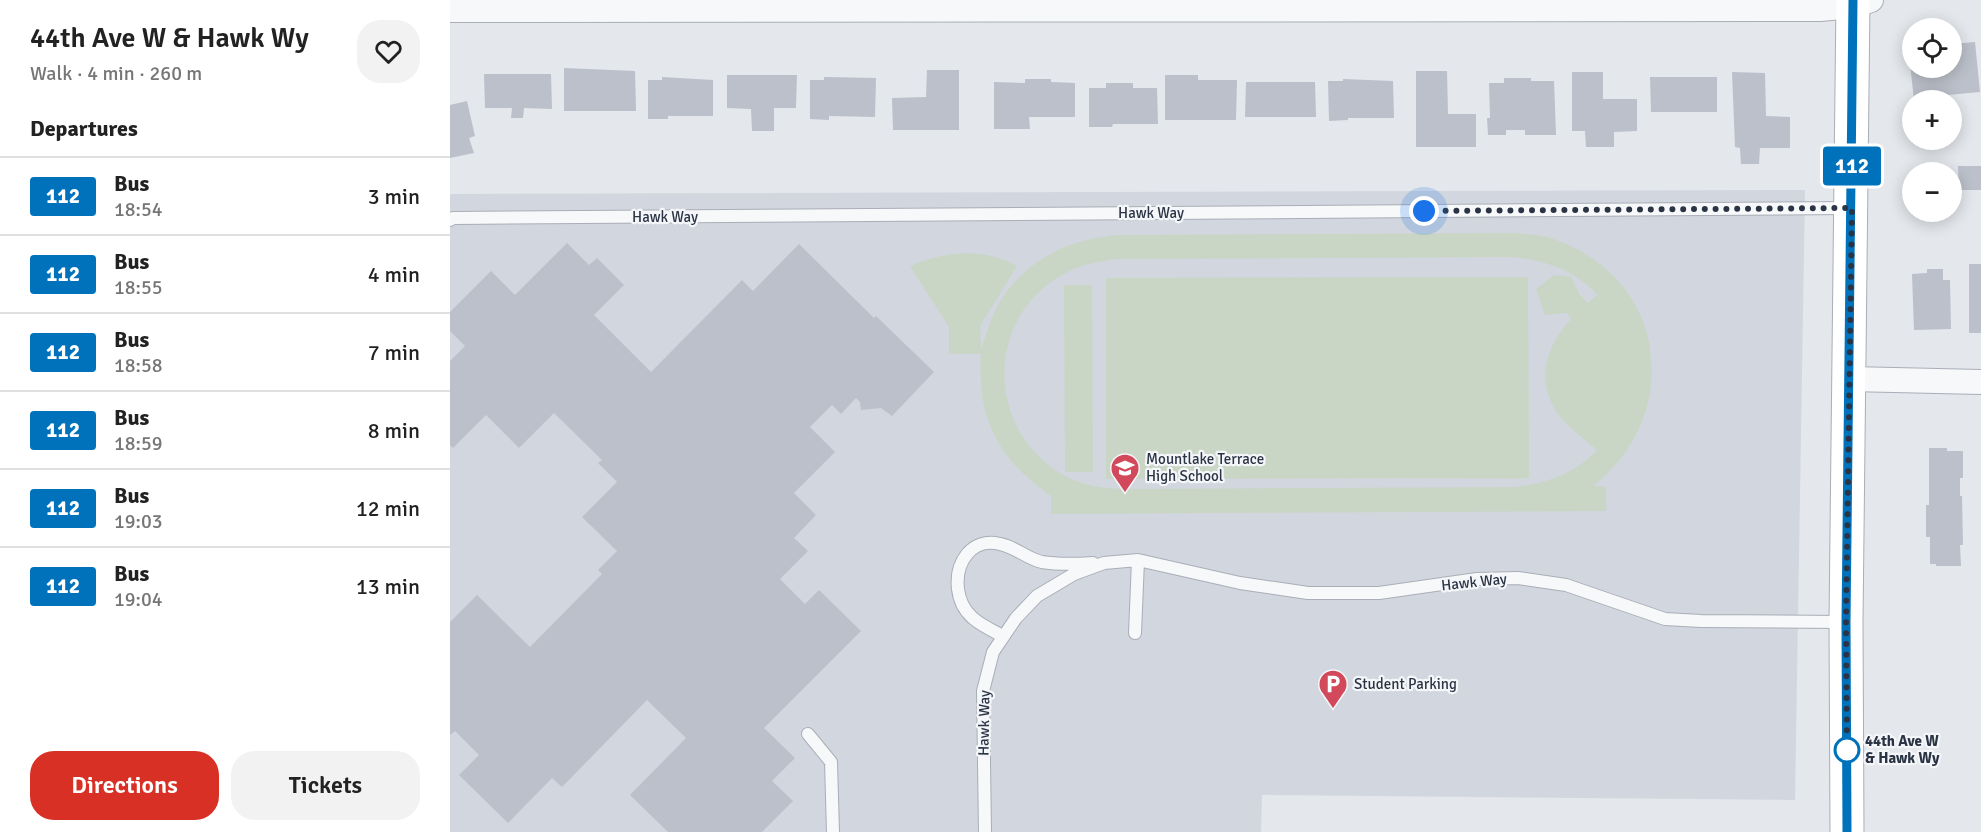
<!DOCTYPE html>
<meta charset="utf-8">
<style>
:root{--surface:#fff;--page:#f2f2f2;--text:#222;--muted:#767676;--line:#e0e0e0;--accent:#d93025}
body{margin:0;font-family:Signika,sans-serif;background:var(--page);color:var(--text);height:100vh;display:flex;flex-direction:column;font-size:22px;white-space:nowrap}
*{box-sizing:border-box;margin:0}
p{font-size:20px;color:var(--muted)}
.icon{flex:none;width:33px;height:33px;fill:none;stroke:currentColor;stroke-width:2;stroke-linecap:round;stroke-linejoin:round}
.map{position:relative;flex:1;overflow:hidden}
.sheet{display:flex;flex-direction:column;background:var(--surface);width:450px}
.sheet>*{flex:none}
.badge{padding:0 12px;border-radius:4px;font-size:21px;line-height:39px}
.tools{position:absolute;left:1452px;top:18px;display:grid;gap:12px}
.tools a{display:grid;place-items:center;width:60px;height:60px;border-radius:50%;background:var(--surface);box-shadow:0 3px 15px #0003;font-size:30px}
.you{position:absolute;width:30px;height:30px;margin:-15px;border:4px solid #fff;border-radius:50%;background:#1a73e8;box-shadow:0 0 0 9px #1a73e833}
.map>.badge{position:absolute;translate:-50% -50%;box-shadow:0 0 0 3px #fff}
h2{padding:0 30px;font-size:22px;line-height:54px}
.round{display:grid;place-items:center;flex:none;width:63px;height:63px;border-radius:24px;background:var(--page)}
.headline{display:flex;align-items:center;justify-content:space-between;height:102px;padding:0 30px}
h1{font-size:28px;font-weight:600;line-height:45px}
.button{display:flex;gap:12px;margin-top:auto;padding:12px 30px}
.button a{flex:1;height:69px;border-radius:24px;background:var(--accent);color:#fff;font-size:24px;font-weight:600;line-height:69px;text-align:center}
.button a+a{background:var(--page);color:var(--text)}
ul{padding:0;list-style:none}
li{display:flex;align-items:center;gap:18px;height:78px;padding:0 30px;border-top:2px solid var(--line)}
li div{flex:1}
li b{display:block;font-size:22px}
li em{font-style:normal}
li .badge{min-width:66px;font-weight:700;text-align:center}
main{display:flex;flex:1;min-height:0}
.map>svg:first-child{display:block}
</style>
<main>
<section class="sheet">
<div class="headline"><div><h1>44th Ave W &amp; Hawk Wy</h1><p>Walk · 4 min · 260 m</p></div><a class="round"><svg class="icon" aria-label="heart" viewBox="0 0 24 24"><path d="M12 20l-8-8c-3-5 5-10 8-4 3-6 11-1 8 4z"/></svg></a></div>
<h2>Departures</h2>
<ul>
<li><span class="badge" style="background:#0072bc;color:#fff">112</span><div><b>Bus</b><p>18:54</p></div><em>3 min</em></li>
<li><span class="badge" style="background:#0072bc;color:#fff">112</span><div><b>Bus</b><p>18:55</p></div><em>4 min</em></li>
<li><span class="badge" style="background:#0072bc;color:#fff">112</span><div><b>Bus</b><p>18:58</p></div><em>7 min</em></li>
<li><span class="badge" style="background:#0072bc;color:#fff">112</span><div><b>Bus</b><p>18:59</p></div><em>8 min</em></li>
<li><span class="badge" style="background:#0072bc;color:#fff">112</span><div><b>Bus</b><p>19:03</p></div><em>12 min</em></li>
<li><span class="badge" style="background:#0072bc;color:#fff">112</span><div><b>Bus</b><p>19:04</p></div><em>13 min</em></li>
</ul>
<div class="button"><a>Directions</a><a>Tickets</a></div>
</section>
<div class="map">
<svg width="1531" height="832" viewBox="0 0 1531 832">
<rect width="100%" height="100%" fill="#e4e7ec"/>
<path fill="#d2d6de" d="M1355,190L1345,800L812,795L811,832H0V194Z"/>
<path fill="#c9d6c5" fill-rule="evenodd" d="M1062,233C1078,234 1096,235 1111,242C1219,284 1232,416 1143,486L1156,487V511L601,514V496C548,459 527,419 531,354H499V327L460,266C496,251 532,247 567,266L530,326L531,350C536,335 540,321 547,307C572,261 618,239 668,235ZM1062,257C1098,260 1133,273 1155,304L1147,295L1138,303L1129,294L1121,277L1104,275L1086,289L1095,315L1117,313L1121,319C1098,345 1086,374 1104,408C1112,423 1134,438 1147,450C1124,474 1096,484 1064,487L670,489C656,488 642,487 629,482C539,448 527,323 612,275C629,265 648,261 668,259Z
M1078,277L1079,478L656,479V278Z
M614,285H642L643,472H615Z"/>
<path fill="#bbc0ca" d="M1525,42L1530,92L1498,95V100H1464L1459,55H1462V68H1502V44Z
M114,68L185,71L186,111H114Z
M477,70H509V130H443L442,98L476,97Z
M966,71H997L998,114H1026V147H966Z
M1122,72H1153V99H1187V131L1164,132V147H1136L1135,131H1122Z
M1282,72L1315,73L1316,116L1340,117V148H1310L1309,164H1291L1290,148L1285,147Z
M34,74H101L102,109L74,108L73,118H61L62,108H35Z
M277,75H347L346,108H324V131H302L301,109L277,108Z
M715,75H748V80H787L786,120H715Z
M212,77L263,80V116H218V119H198V80H212Z
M374,77L426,78L425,117L379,116V120L360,119V80H374Z
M1200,77H1267V112H1201Z
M1054,78H1081V81H1104L1106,135H1075V130H1056V135H1038L1037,118H1040L1039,83H1054Z
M575,79H601V82L625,83V117H579L580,129H544V82L575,83Z
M893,79L943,81L944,118H898V120L879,121L878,81H893Z
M796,82H865L866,117H795Z
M656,83H683V88H707L708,124H663L662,127H639V88H656Z
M17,101L25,136L19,138L24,153L0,158V105Z
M1508,166H1531V190H1509Z
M117,243L139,265L147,258L174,285L144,315L201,372L292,280L303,291L349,244L424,318L426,316L484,372L442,416L431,408L411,410L410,402L406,398L391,414L382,405L360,427L385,452L344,493L366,515L344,538L358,551L330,579L355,604L369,590L411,631L314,728L345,758L322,781L343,801L312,832H218L180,795L236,738L197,700L112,787L102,778L58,823L9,775L29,755L5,731L0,735V622L27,595L80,647L152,574L148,570L167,551L132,517L167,482L148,463L152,460L104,413L69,448L36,415L3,448L0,445V361L15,346L0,331V312L41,271L65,295Z
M1519,264H1531V333H1519Z
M1477,269H1493V280H1500L1501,329L1464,330L1462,274L1477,273Z
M1479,448H1497V451H1513V478H1510V496H1512L1513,545H1510L1511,566H1486V564H1480V537H1476V505H1479Z"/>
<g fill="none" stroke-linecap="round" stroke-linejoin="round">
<g stroke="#a9aeb7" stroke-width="14">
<path id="lane" d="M0,220L3,218L1401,208
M685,633L688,560
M553,636C531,625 511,616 508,589C505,563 521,537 550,544C566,547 577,559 592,562C609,565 627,564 643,563
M358,734L381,762L383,832
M535,832L533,691L543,652L566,618L587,596L624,574L654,563L688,560L790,583L858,593H929L1027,579L1068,578L1116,585L1215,619L1251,621L1394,622"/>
</g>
<g stroke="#a9aeb7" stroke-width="26">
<path id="street" d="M0,10L1370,9L1403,6L1421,0
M1400,379L1531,382"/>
</g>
<g stroke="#a9aeb7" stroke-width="35">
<path id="secondary" d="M1397,832L1396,622L1403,0"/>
</g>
<use href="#lane" stroke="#f7f8fa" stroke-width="12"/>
<use href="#street" stroke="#f7f8fa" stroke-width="24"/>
<use href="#secondary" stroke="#fff" stroke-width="33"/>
</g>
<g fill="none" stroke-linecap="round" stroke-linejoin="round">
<g stroke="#fff" stroke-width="14">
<path id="line" d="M1397,832L1396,622L1403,0"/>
</g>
<use href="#line" stroke="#0072bc" stroke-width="9"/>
<path stroke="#2b3445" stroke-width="6" stroke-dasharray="0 10.8" d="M974,211L1402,208L1396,622L1397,750"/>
</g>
<defs>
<g id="school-pin" transform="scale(1.5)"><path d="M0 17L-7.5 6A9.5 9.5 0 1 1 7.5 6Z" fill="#d1495b" stroke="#f4f6f9"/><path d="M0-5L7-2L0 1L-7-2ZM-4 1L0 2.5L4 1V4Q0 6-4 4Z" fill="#fff"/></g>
<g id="parking-pin" transform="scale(1.5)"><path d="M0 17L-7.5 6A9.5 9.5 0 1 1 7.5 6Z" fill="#d1495b" stroke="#f4f6f9"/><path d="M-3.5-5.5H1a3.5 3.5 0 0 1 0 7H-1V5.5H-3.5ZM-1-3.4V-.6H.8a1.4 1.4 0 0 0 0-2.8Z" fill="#fff"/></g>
</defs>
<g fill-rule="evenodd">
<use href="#school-pin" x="675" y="468"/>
<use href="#parking-pin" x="883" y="684"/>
</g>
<circle fill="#fff" stroke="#0072bc" stroke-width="3" cx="1397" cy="750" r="12"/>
<g text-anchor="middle" stroke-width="4.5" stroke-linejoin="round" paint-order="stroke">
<g font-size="15" fill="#2b3445" stroke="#f4f6f9">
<text x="701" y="218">Hawk Way</text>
<text x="215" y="222">Hawk Way</text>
<text transform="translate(1024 582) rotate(-6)" y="5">Hawk Way</text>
<text transform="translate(534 723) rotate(-89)" y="5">Hawk Way</text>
</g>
<g font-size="15" fill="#2b3445" stroke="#f4f6f9" text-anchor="start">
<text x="696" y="464">Mountlake Terrace<tspan x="696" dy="17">High School</tspan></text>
<text x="904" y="689">Student Parking</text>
</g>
<g font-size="15" font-weight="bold" fill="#2b3445" stroke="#f4f6f9" text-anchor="start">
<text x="1415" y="746">44th Ave W<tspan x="1415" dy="17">&amp; Hawk Wy</tspan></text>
</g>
</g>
</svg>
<div class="tools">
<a><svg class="icon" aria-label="locate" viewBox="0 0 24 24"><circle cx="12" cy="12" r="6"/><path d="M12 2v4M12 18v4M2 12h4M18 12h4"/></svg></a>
<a>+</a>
<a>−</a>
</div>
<div class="you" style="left:974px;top:211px"></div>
<b class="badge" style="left:1402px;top:166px;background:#0072bc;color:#fff">112</b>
</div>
</main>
